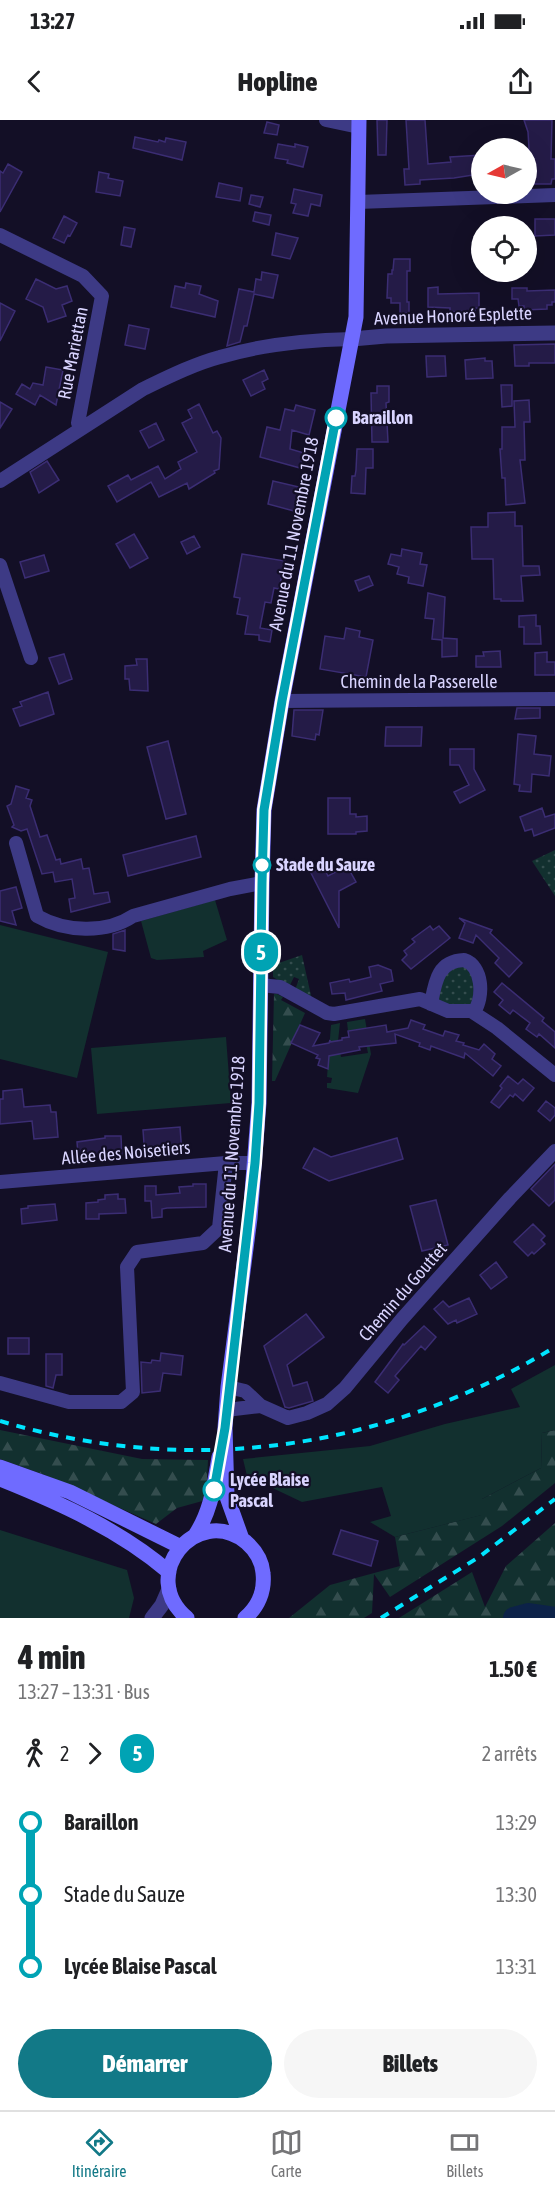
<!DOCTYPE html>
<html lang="fr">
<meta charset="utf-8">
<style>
:root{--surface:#fff;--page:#f6f6f6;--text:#202124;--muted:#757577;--line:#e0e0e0;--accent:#127987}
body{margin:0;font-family:"Asap Condensed",sans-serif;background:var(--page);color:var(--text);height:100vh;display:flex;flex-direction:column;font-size:22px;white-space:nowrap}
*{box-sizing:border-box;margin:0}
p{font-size:20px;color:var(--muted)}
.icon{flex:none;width:33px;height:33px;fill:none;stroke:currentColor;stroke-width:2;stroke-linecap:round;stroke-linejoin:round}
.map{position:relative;height:1498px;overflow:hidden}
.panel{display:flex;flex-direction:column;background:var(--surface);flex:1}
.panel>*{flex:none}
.badge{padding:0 12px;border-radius:20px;font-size:21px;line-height:39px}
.needle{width:39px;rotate:262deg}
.controls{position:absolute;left:471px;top:18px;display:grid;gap:12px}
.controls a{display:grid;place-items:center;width:66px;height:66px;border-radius:50%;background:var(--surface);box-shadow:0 6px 24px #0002;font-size:30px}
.map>.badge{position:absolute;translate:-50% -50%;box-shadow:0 0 0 3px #fff}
.legs{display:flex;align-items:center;gap:9px;height:66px;padding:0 18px;font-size:20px}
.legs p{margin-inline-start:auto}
.head{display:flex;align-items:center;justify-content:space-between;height:102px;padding:0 18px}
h1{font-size:33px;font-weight:800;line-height:45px}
.action{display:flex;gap:12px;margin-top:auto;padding:12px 18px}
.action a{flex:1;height:69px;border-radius:36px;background:var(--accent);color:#fff;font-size:24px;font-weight:800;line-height:69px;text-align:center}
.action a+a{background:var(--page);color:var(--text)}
ul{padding:0 18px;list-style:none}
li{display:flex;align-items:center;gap:21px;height:72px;font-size:22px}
li i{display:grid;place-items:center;width:9px;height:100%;margin:0 8px;background:currentColor}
li i::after{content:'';width:15px;height:15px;margin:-8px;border:4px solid;border-radius:50%;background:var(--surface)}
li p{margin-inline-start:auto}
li:first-child i{background:linear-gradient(#0000 50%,currentColor 0)}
li:last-child i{background:linear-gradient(currentColor 50%,#0000 0)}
.status{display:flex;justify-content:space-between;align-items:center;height:42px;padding:0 30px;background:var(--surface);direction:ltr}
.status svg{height:16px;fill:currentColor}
header{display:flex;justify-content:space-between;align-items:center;height:78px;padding:0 18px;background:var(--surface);font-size:27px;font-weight:800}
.tabs{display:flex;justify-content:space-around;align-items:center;height:84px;border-top:2px solid var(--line);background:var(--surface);font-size:16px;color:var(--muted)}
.tabs a{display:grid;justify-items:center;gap:3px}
.tabs .selected{color:var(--accent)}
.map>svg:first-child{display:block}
</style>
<div class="status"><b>13:27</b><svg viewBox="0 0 49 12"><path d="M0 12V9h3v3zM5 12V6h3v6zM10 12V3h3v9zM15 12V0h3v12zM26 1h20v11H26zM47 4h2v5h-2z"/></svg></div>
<header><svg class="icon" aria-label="back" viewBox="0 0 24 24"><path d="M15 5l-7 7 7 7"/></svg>Hopline<svg class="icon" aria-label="share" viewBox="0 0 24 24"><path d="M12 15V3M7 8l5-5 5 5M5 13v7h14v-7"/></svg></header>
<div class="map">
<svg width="555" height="1498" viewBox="0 0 555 1498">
<defs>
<pattern id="grass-dots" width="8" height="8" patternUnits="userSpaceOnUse" patternTransform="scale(1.5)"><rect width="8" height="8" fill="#12302f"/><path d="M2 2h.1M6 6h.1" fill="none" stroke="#344d4e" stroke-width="1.8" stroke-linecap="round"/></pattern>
<pattern id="forest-firs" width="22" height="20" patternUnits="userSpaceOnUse" patternTransform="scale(1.5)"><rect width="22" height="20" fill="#12302f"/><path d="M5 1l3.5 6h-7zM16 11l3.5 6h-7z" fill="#344d4e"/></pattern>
</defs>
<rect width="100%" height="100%" fill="#130f26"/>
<path fill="url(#grass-dots)" d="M555,730V776L532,741Z
M302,835L312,880L295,870L299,859L294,857L289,867L273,857V845Z
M462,845L475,852L473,883L468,885L441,884L438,878L445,853Z"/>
<path fill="url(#forest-firs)" d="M274,874H277L283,877L281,880L305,893L275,961H272Z
M0,1310L142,1339L208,1340L206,1380L177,1388L156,1404L45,1355L0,1339Z
M555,1310V1363L502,1406L390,1477L374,1454L372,1493L364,1498H289L330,1465L400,1446L395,1417L481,1395L482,1379L541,1348L542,1313Z
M555,1403V1498H399L472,1452L485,1487L506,1446Z"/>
<path fill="#12302f" d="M215,780L227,820L203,831L204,837L157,840L151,838L141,801Z
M0,805L108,832L77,958L0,939Z
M365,899L371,934L358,973L327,968V963H331L332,958L327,957L331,905L340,903L338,921L341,937L368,933L363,909L348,911L347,902Z
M226,917L231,983L97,994L91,928Z
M555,1245V1310L542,1313L541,1348L482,1379V1395L395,1417L370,1402L391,1396L382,1367L302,1382L247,1356L243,1339L370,1326L445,1304L520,1287L511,1269Z
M0,1410L127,1450L134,1478L129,1498H0Z"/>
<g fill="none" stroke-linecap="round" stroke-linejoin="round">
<path stroke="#0c2248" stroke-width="22" d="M514,1498L529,1494L555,1498"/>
</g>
<path fill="#241b47" stroke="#3b2d73" stroke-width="1.5" d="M377,0H387L386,35H378Z
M406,0H425L428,44L451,42L450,37L482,35V56L473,55L454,58L420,60V64L405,65L404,49H409Z
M524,0H552L551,39H555V59H552L551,64H531L532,59H526V37L529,29L528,12Z
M267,2L279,5L277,15L264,13Z
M135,17L158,22L159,20L165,22L166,18L186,22L182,40L133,28Z
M278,24L295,27V24L308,27L303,47L287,43L288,40L275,38Z
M8,44L22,52L0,92V51L3,53Z
M99,52L109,54L108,58L123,61L120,76L96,72Z
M219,63L242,68L240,81L216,77Z
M294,69L322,75L320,86L311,84L308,96L293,93L296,84L291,83Z
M251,75L263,77L260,87L249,84Z
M255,92L271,95L269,105L253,101Z
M64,96L77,103L70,116L68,115L64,123L53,118Z
M535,99H555V115L535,116Z
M124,107L135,109L131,127L121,125Z
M276,113L298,118L290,139L272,135Z
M394,139H410V151H407V182H409V193H400V183H391V178H387L388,154H392V150H393Z
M262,152L278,155L273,178L254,174L247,206H244L240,222L227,226L239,169L254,172L256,159L261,160Z
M36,159L56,169L67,166L72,181L62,185L66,196L48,202L43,187L26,179Z
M186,163L201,166L199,174L218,181L215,197L171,187L175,166L185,168Z
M438,167V174L479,173V188H475V191L450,192V188L428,187V168Z
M512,168H527V171L555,170V182H552V185H547V189L524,190V186H519L518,179H512Z
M0,183L15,191L0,221Z
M129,205L149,209L145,229L125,225Z
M555,224V243H529V246H515L514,225Z
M426,236H445L446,256L427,257Z
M485,238V241H492L493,258L466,259L465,240Z
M46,247L63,250L56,285L40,275L35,285L16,274L22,264L30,269L33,263L43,265Z
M264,250L268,259L262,262L265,269L251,276L243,260Z
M501,265H512V286L502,287Z
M377,266H389V282L386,283L388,322H372L371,273H377Z
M529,280L530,302H524L525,340H520L525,383L506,385L505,358H502L500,329H502V307H515L514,281Z
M0,282L12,289L0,308Z
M199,284L213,313L217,311L221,318L219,349L214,351L215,353L189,369L187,363L159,377L151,362L117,382L108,366L128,355L131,360L158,346L165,359L181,349L178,342L197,332L182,303L192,298L188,290Z
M296,285L315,290L309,315L292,310L290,329L304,333L300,348L260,337L267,307L280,310L285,289L294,291Z
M156,303L164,320L149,328L140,311Z
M357,329H373V348H366L365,374L351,373L352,356H355L356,350Z
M47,341L59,360L39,373L30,352Z
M273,361L299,367L294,391L268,384Z
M515,392V406H522L523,446H539L540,455L521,456L523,481H501V479H494L493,439H472L471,407H488V393Z
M134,414L148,438L130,448L116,424Z
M194,416L200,427L187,434L181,422Z
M402,429L422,433L420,444L427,445L423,466L408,463L409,457L397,454L399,447L388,444L391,434L401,436Z
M242,434L285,441L279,469L274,468L271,483L265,482L260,508L272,510L270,522L259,520V515L245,514L248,496L237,494L240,478L234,477Z
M44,435L49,451L25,458L20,442Z
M369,456L373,465L359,471L355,461Z
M428,473L445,477L443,518L457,519V536L442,537V520L432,519L434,499L425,498Z
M536,495V506H540L541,524H524V507H519V496Z
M346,508L360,511L359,517L373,520L366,557L320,549L325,516L344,519Z
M500,531L501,547H476V536H484L483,532Z
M547,532V542H555V555H535V533Z
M64,534L72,559L59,564L49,538Z
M136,539H147L148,571L130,570L129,559H125V546L137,545Z
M48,572L54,594L20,606L13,589L22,586L20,582Z
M517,588H540V598L515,599Z
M294,590H323L319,615L316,614L315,620L292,616Z
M386,607H422L421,626H385Z
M518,614L536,616L534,634L551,636L549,656L532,654L531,672L519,671L520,665L514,664Z
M168,621L186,694L166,699L147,627Z
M450,629H474V649L485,670L460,683L454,672L469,665L459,645H450Z
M16,666L29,670L26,678L32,680L30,686L40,717L47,715L56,740L60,739L61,744L81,739L83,749L89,748L94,774L108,772L110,782L71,792L69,779L75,778L72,759L55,762L53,752L42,754L27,709L21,711L12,707L14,705L7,686L11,684Z
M328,678H350V694H356V697L367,696V711L356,712V714H328Z
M542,688L545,697L555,694V708L534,716L532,709L525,711L520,697Z
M196,716L201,737L128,756L123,735Z
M323,746L328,756L347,746L356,762L339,771V808L311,753Z
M16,767L22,788L12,791L16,805L0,801V771Z
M459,798L492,810L490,813L522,843L509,857L495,843L499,838L476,815L473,823L459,818L465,803Z
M430,806L433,810L439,806L450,818L411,849L402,840L407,835L404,831L415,822L412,819Z
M125,810V831L113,829V814Z
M378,845L391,850L393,861L380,864L382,871L346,880L345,873L332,874L330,863L349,859L350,862L371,857L369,847Z
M502,863L544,898L542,901L555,912V928L539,914L537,917L526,909L530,903L513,890L510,894L499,885L503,880L494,872Z
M411,900L425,905L423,909L443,916L445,911L459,915L456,921L464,923L463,925L479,930L484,924L495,934L492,939L501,946L493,956L465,933L464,938L431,926L430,930L419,926L420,923L395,914L396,923L359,927L360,930L329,936L328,949L318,945L320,939L316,938L318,935L291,923L300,905L320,913L313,926L329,923L330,920V922L342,920V918L349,917L348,911L386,905L387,912L408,908Z
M508,956L518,964L523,959L534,968L523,981L515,974L513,977L510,975L499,988L491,982L502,968L500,966Z
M22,969L24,987L50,985L51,992H56L58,1017L34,1019L32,1001L0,1004V979H3V971Z
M546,981L555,988V995L550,1001L538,991Z
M180,1007L182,1034L145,1038L143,1010Z
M105,1016H121L122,1039H105V1036L78,1034L77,1022L105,1018Z
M397,1018L403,1039L329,1061L303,1048L314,1028L331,1037Z
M555,1044V1080L549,1086L531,1069Z
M193,1064H206V1087L167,1088L162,1089V1097L152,1098L151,1081H145V1066H156V1075L180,1073L179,1067L193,1066Z
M118,1074V1079H125L126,1093L99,1094V1099H86V1083L98,1082V1080L105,1079V1075Z
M436,1080L448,1125L422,1131L410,1086Z
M55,1084L57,1100L22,1104L21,1089L28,1088V1086Z
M533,1104L545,1116L541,1120L545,1124L534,1134L532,1132L528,1136L514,1122Z
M496,1142L507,1157L491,1169L480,1155Z
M469,1178L477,1194L457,1203L456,1200L448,1204L434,1189L443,1181L449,1187Z
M306,1194L324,1217L287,1245L293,1266L307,1262L313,1281L289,1288L285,1287L264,1226Z
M424,1206L436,1217L425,1230L421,1226L395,1256L399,1260L388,1273L375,1262L403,1224L404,1225Z
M8,1218H29V1234H8Z
M161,1233L183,1236L181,1255L163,1253L160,1271L142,1273L141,1242L151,1243L152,1240L160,1241Z
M46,1234H62V1255H56L53,1268L46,1266Z
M341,1410L378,1421L371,1446L333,1434Z"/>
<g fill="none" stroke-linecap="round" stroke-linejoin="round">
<path stroke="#3d3a85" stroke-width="14" d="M326,0L359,7
M358,82L555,75
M0,115L83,156L102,176L78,303L81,308
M0,361L143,269C168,257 194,244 220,237C263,224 308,220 352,219
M0,445L31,538
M282,581L555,579
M16,723L37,796C65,812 106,814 133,796L230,769L262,763
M260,865L280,867L327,893L334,894L420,879L448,891H471L497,908L555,955
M431,884C435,863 437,841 464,840C483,846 484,877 474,892
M0,1062L226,1043H255
M0,1263L69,1282H121L133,1272L127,1147L137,1132L203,1123L219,1108L226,1043
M228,1267L245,1271L261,1286L288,1298L307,1293L327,1284L345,1268L402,1199L510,1078L555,1031
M226,1290L261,1286"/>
<path stroke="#3d3a85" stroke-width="15" d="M352,219L386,216L555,213
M152,1498L162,1485L169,1469"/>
<path stroke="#6f6bff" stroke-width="15" d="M0,1347L70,1372L181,1427
M0,1359C60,1383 120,1410 169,1452
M194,1417C211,1392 214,1366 219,1337
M242,1419L227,1377L225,1308L228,1267L250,1098L259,983L262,763L264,690L282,581L356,197L359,0
M187,1498C137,1456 196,1383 246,1422C255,1430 262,1441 263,1453C265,1471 258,1487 245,1498"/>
<path stroke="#00e5ff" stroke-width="4" stroke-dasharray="9 8" stroke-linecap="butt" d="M0,1301C192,1358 384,1330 555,1227
M381,1498L479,1437L555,1379"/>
</g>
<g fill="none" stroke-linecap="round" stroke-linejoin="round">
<g stroke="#fff" stroke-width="14">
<path id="line-1" d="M214,1370L225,1308L255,1043L259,983L262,763L264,690L282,581L336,298"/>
</g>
<use href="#line-1" stroke="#00a3b4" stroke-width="9"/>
</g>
<g fill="#fff" stroke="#00a3b4" stroke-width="3">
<circle cx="336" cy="298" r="10"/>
<circle cx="262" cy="745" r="8"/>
<circle cx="214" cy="1370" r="10"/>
</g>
<g text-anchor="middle" stroke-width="4.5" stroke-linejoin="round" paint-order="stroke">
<g font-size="18" fill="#d9d4ff" stroke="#130f26">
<text transform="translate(453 196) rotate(-2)" y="6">Avenue Honoré Esplette</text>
<text transform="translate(73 233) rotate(-79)" y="6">Rue Mariettan</text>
<text transform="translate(294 414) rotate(-79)" y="6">Avenue du 11 Novembre 1918</text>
<text x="419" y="568">Chemin de la Passerelle</text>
<text transform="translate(126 1033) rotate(-5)" y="6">Allée des Noisetiers</text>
<text transform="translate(232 1034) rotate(-86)" y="6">Avenue du 11 Novembre 1918</text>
<text transform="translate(403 1172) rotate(-49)" y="6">Chemin du Gouttet</text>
</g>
<g font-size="18" font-weight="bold" fill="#d9d4ff" stroke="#130f26" text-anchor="start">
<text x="352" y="304">Baraillon</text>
<text x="276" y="751">Stade du Sauze</text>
<text x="230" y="1366">Lycée Blaise<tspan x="230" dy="21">Pascal</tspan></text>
</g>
</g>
</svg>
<div class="controls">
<a><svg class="needle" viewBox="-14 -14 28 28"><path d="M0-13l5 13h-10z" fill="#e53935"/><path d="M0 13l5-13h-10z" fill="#757577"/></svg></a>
<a><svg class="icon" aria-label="locate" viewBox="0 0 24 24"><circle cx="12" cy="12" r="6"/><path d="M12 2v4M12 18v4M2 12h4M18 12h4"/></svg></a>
</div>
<b class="badge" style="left:261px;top:832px;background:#00a3b4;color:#fff">5</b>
</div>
<section class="panel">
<div class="head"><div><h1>4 min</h1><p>13:27 – 13:31 · Bus</p></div><b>1.50 €</b></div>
<div class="legs"><svg class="icon" aria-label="walk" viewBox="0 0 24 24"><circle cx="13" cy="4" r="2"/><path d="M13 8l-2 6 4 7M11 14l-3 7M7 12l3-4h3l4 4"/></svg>2<svg class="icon" aria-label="forward" viewBox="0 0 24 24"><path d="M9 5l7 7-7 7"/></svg><b class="badge" style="background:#00a3b4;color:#fff">5</b><p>2 arrêts</p></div>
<ul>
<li><i style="color:#00a3b4"></i><b>Baraillon</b><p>13:29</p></li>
<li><i style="color:#00a3b4"></i><span>Stade du Sauze</span><p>13:30</p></li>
<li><i style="color:#00a3b4"></i><b>Lycée Blaise Pascal</b><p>13:31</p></li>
</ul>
<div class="action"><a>Démarrer</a><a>Billets</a></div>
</section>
<nav class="tabs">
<a class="selected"><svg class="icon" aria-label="directions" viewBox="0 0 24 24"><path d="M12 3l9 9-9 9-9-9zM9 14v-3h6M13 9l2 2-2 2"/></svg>Itinéraire</a>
<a><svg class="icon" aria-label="map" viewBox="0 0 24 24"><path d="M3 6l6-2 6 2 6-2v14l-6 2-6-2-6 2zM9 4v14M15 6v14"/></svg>Carte</a>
<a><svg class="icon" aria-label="tickets" viewBox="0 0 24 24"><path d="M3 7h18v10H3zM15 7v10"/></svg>Billets</a>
</nav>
